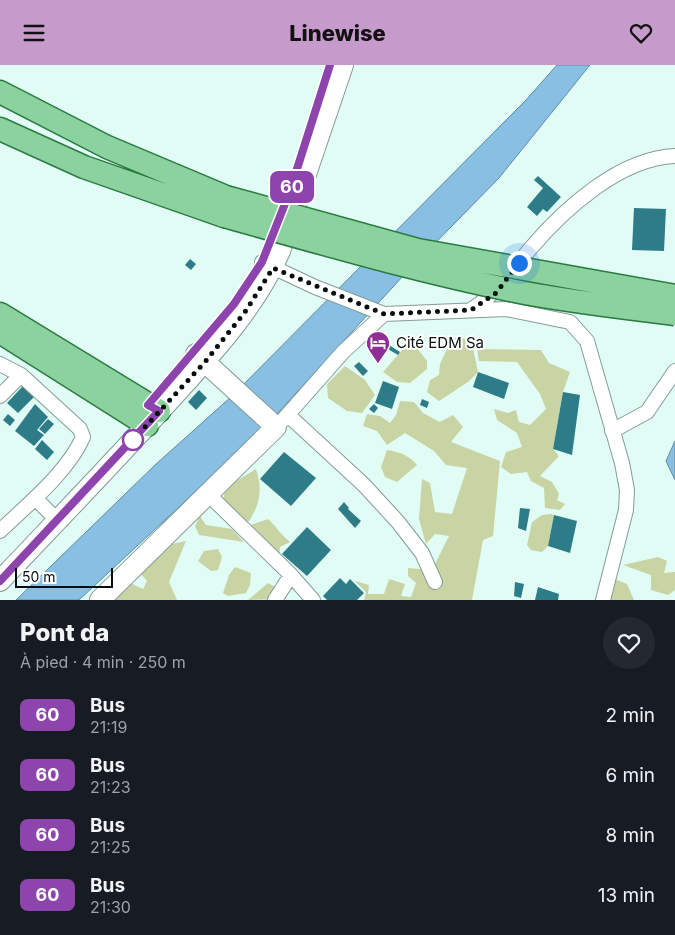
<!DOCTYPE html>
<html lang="fr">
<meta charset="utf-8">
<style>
:root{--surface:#171b24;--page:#242831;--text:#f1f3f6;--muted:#9ea1a6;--accent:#c69aca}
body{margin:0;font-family:Inter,sans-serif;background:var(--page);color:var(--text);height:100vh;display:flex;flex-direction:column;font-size:19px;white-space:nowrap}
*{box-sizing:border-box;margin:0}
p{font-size:16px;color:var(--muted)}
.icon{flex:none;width:28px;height:28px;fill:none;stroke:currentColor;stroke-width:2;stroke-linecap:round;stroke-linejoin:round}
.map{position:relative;height:535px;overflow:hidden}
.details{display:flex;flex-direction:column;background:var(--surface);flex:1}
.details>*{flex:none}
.badge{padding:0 10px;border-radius:8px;font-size:18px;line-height:32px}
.scale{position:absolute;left:15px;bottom:12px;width:98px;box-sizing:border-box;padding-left:5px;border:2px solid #060f0d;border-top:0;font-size:14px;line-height:18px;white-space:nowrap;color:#060f0d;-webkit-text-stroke:4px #fff;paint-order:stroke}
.you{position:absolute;width:25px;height:25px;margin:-12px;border:4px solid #fff;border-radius:50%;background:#1a73e8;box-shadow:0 0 0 8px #1a73e833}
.map>.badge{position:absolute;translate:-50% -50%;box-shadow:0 0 0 2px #fff}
.round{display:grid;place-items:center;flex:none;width:52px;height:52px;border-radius:26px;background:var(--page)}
.summary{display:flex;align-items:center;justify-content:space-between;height:85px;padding:0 20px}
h1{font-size:24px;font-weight:800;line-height:38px}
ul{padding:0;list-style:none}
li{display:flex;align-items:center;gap:15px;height:60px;padding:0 20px}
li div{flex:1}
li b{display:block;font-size:19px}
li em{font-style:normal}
li .badge{min-width:55px;font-weight:700;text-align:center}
header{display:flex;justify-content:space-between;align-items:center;height:65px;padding:0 20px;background:var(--accent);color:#111;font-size:22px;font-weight:800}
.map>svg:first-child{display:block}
</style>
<header><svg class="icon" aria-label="menu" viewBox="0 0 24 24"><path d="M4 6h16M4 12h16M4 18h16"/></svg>Linewise<svg class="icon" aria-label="heart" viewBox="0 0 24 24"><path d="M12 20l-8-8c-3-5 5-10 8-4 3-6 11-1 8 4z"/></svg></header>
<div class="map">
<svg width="675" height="535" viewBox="0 0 675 535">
<rect width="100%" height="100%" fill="#e0fcf5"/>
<path fill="#c8d4a3" d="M452,273L471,274L478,307L468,317L439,336L427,327L430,315L439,310L440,299Z
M417,283L427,296V304L410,318L397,317L383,307L403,284Z
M477,284L541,285L549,298L570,307L563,327L553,384L559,391L540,411L552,417L559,429L557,435L565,439L560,445L545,443L544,423L531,416L527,407L511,409L501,402L506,387L522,382L517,368L497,355L494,344L508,348L516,345L519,357L530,360L546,344L540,329L517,297L479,296Z
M345,301L365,315L375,330L362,348L347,346L328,333L327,319Z
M400,336L414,337L423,348L440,357L453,350L463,362L451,377L500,396L493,471L483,475L472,535H364L366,527L355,516L369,520L368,529H384L389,514L405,519L401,531L411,532L416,518L408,511V503L432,505L449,471L435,469L426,479L419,454L422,414L430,418L435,447L452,449L467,403L446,400L434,386L405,368L387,380L377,366L363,361L367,349L380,351L390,358L396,350Z
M387,385C399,387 409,390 417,400L397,417L385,412L381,402Z
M256,404C263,426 260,440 247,459L224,438V429L233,418Z
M551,449L554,450L548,481L542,487L531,485L527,480L532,457L542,450Z
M200,451L206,460L232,464L244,477L199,470L195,461Z
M268,454C277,462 281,470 290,477L280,482L279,492L245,462Z
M186,476L169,517L177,535H112L130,518L143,524L147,516L138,506L167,480Z
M218,484L222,492L218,505L211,506L198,496L204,486Z
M658,492L667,496L664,508L675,507V525L668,530L651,525V510L623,500Z
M235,502L251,508L250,520L246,528L228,531L223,528L229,510Z
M612,513L627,519L634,535H606Z
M268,518L279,524L287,534L248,535Z"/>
<path fill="#88bfe3" stroke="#618aa3" d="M557,0H590L499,113L403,211L267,360L79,535H16L155,400L232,331L526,35Z
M675,376V415L666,396Z"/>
<path fill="#2e7c87" d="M538,111L561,132L547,147L543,144L537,151L527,142L543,123L534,115Z
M634,143L666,144L664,186L632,185Z
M190,194L196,199L191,205L185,200Z
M389,280L400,287L398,290L386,283Z
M359,297L368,306L363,311L354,301Z
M478,307L509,318L504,334L473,322Z
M383,316L399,322L392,344L375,338Z
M23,321L34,332L18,348L7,338Z
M199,325L207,333L196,345L188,337Z
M563,327L580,330L572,390L553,384Z
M422,334L429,337L427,343L420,340Z
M35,339L48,352L37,365L44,370L34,381L15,366Z
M374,339L378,343L374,348L369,344Z
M8,349L15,355L10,361L3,355Z
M48,354L54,359L45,369L39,364Z
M42,375L54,387L47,395L35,384Z
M284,387L316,413L291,441L260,414Z
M344,437L349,443L348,444L361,456L355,463L338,444Z
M520,443L530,444L526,466L518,463Z
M554,450L577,456L570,488L548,481Z
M307,462L331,485L307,511L282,489Z
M340,513L346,519L350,514L364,528L357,535H327L323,531Z
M515,517L524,519L521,533L514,531Z
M538,522L559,529L558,535H535Z"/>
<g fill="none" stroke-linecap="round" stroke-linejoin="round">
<g stroke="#839c96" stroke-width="16">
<path id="street" d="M262,197L315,222L384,249L506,244L570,257L587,276L622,398L627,425L626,445L603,535
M472,244C497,229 511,207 530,184C564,144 620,93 675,91
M0,299L21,310L80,364L83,372C68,407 27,440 0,466
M0,331L21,310
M288,350L364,420L398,457L422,488L435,517
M283,355L343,287L384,249
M612,366L647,347L675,306
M209,430L291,510L313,535
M35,433L58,456
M275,535L291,510"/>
</g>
<g stroke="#839c96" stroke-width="22">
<path id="secondary" d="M0,516C53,460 107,404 159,347C204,297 253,248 280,186L343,0
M100,535L276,362L196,289"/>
</g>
<g stroke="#2a7a41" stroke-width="25">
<path id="primary" d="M0,27L107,82L226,132
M0,64L84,102L224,151
M0,249L159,346
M0,267L147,360"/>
</g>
<use href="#street" stroke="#fff" stroke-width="14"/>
<use href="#secondary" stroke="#fff" stroke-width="20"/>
<use href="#primary" stroke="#8bd29e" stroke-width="22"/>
<g stroke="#2a7a41" stroke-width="25" stroke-linecap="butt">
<path id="primary-bridge" d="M226,132L418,185L675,231
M224,151C324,179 424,208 525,228C574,237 625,243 675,249"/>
</g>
<use href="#primary-bridge" stroke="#8bd29e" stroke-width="22"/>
</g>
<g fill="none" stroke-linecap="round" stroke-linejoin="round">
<g stroke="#fff" stroke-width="11">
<path id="line" d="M0,516L159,346L148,340L234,239L262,197L290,126L330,0"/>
</g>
<use href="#line" stroke="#8e44ad" stroke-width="8"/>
<path stroke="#060f0d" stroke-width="5" stroke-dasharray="0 9" d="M133,375L205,297L245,247L273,203L384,249L471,245L496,228L519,198"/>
</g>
<defs>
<g id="hotel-pin" transform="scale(1.25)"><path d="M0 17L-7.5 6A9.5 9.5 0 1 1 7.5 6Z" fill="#912e95" stroke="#fff"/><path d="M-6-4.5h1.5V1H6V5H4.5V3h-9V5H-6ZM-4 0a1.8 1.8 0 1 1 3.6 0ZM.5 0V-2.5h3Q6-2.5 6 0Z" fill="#fff"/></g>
</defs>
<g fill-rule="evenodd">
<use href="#hotel-pin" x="378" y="278"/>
</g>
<circle fill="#fff" stroke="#8e44ad" stroke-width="2.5" cx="133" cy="375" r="10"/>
<g text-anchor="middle" stroke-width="4" stroke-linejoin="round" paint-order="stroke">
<g font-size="15" fill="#060f0d" stroke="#fff" text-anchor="start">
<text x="396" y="283">Cité EDM Sa</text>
</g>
</g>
</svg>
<div class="scale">50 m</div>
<div class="you" style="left:519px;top:198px"></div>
<b class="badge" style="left:292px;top:122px;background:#8e44ad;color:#fff">60</b>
</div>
<section class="details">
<div class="summary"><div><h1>Pont da</h1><p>À pied · 4 min · 250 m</p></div><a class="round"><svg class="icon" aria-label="heart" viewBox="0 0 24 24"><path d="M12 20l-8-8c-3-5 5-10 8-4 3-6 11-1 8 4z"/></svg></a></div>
<ul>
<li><span class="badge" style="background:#8e44ad;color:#fff">60</span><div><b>Bus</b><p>21:19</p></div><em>2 min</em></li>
<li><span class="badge" style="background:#8e44ad;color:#fff">60</span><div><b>Bus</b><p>21:23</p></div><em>6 min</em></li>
<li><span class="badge" style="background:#8e44ad;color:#fff">60</span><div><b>Bus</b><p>21:25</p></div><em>8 min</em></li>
<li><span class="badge" style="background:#8e44ad;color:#fff">60</span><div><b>Bus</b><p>21:30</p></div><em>13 min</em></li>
</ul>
</section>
